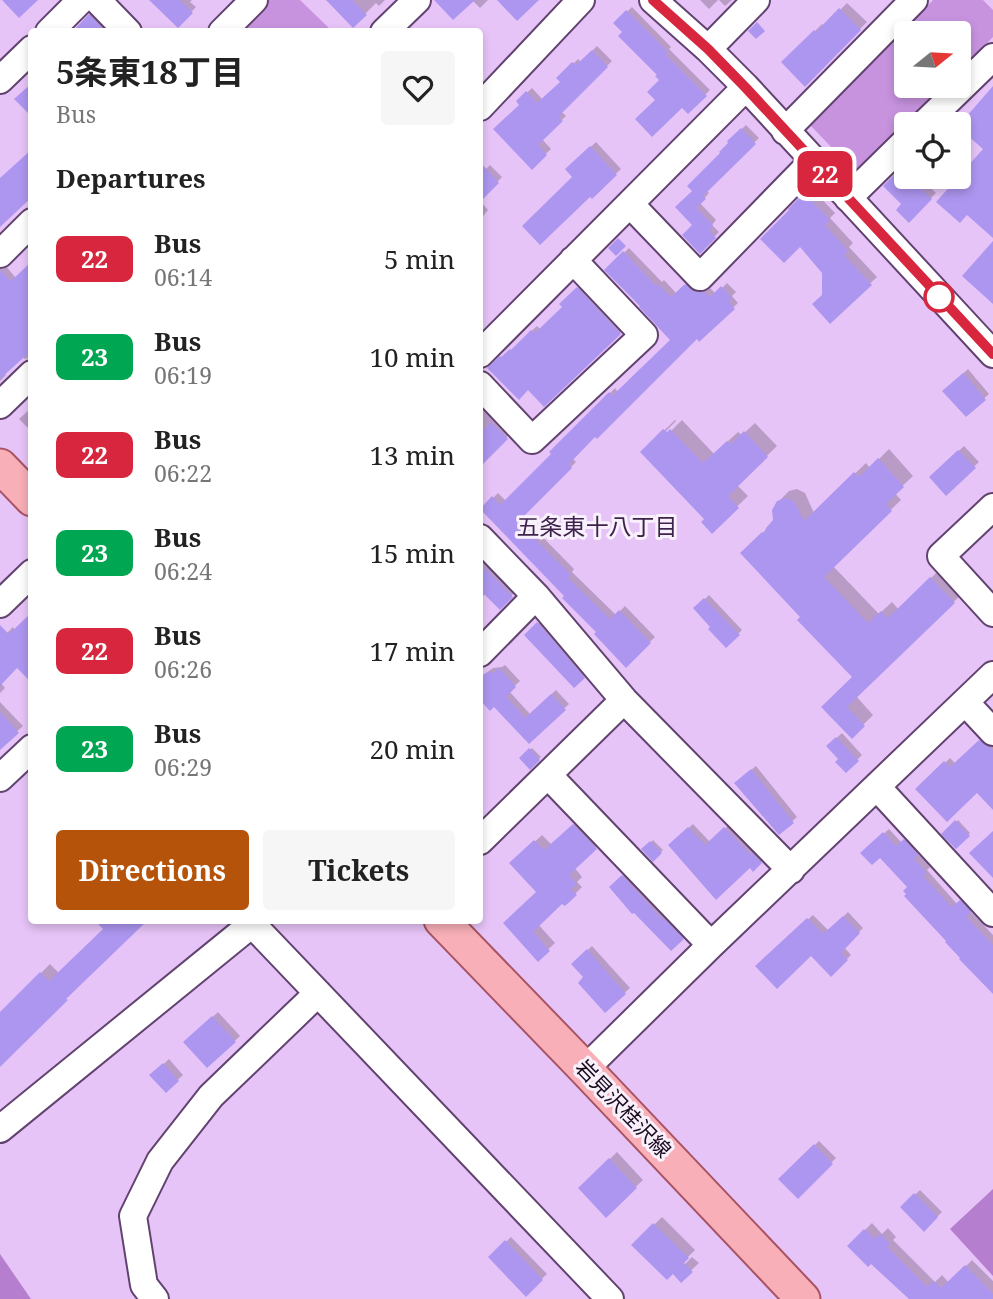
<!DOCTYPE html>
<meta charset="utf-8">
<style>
:root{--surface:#fff;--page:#f6f6f6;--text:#222;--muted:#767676;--accent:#b45309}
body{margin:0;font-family:"Noto Serif","Noto Sans JP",serif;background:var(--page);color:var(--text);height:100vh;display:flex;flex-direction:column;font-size:26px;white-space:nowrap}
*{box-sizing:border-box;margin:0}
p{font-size:23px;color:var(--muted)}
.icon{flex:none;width:38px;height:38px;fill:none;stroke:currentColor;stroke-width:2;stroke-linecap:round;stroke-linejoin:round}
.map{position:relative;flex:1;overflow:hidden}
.drawer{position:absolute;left:28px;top:28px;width:455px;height:896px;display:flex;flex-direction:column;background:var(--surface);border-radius:7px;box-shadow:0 4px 10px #0003}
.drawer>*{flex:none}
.badge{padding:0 14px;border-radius:10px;font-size:24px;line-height:46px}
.needle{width:46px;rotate:72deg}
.controls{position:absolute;left:894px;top:21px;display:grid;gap:14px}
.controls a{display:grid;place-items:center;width:77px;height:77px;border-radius:7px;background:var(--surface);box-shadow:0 4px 10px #0003;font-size:35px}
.map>.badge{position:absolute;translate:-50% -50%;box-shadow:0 0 0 4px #fff}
h2{padding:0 28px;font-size:26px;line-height:63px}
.round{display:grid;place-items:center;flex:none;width:74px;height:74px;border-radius:7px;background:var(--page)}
.summary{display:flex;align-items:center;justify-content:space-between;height:119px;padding:0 28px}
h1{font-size:33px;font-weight:700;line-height:52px}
.primary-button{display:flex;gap:14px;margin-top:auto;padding:14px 28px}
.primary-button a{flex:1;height:80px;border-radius:7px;background:var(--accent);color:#fff;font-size:28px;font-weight:700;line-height:80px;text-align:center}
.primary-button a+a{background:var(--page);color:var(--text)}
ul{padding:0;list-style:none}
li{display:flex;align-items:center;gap:21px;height:98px;padding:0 28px}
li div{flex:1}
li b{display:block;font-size:26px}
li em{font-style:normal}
li .badge{min-width:77px;font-weight:700;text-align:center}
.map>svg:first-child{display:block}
</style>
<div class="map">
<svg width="993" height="1299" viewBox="0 0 993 1299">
<rect width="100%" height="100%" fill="#e7c4f8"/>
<path fill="#c793df" d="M264,0H300L332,31L232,32Z
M933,0H983L993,10V37L959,71V33H906V86H944L857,174L810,125Z"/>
<path fill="#b57ecf" d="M993,1189V1276L950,1229Z
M0,1254L31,1299H0Z"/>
<path fill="#0003" d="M152,0H192L190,2L196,7L178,26Z
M327,0H385L379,6L376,3L353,26Z
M472,0H488L480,8Z
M700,0H718L709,9Z
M719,0H732L725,6Z
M847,3L867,22L805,84L784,62L822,24L824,26Z
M632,7L671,47L669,49L710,90L688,112L682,105L657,100L661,80L624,32L615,23Z
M94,11L114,32H84L79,26Z
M597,46L612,61L561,111L566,116L542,139L551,149L532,167L521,104L518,101L532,88L543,100L562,82L559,78L578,59L581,62Z
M746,125L759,138L706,190L709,193L700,203L716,220L712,225L719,232L700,252L695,225V191L723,153L729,141Z
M596,142L621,169L592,196L567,169Z
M490,165L502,177L480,200V169L483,166L486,169Z
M906,165V177H919L936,193L909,220L903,204L885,186Z
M811,188L835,213L830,218L853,243L849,247L877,277L830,321L824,295V273L791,209Z
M480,201L488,210L480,220Z
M629,248L662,282L664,280L677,294L691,280L701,288H710L716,294L727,283L736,292L732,296L738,303L699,340L697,337L595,435L572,458L576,462L522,516L574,569L572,572L616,615L625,606L655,637L626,665L567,596L482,509L498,493L506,501L615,388L618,392L672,340L606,270Z
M32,263V356L25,359L22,356L4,373L6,375L0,381V269L5,265L16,278Z
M582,284L625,328L544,404L507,354L537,326L541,330L564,307L562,304Z
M968,369L989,394L968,413L944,391Z
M480,403L511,433L485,459L480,454Z
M32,407V432L19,419Z
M675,420L676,421L663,434L665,437L682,420L714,454L738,432L742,435L755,423L777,446L737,485L748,496L712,531L706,519L642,452Z
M964,446L979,462L946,493L931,477Z
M889,449L913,476L895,493L901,500L833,566L879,614L892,602L899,610L941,568L964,592L856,696L873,715L852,736L824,707L854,677L803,617L742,553L775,521L778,502L789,491L797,489L805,493L814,513L866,463L870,468Z
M480,553L516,591L500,608L486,593L480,600Z
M709,595L742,630L726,646L696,608Z
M543,619L588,672L574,685L526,635Z
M13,627L15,630L17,666L1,683L5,688L0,693V640Z
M505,665L520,681L509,691L530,714L556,690L569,704L529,742L494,705L490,709L480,698V679L486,673L493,668L502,667Z
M0,702L23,726L0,747Z
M842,733L862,755L846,771L840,759L828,746Z
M985,736L993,741V808L977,791L918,789L950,758L956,764Z
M532,748L541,757L530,767L521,758Z
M756,766L797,817L779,833L741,778Z
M580,819L602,841L574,867L582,877L577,882L582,887L565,904L562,901L538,924L555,943L538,959L505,923L538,892L512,863L542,835L552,845Z
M958,820L970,833L956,847L944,834Z
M693,824L710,842L730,824L765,858L754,869L750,866L670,845Z
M889,829L902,843L909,836L921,849L917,853L930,867L927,870L957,904L965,897L974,906L970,911L993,935V990L909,887L880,855L862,853Z
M653,840L663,850L653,859L644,849Z
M627,872L687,934L671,949L612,887Z
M848,912L863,928L844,947L851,955L831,975L811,954L757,966L813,915L829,931Z
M146,920L75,988L0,1065V1014L50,964L59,973Z
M592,946L630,988L605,1010L585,977L573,964Z
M218,1012L240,1036L207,1066L186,1042Z
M169,1059L183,1075L166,1091L152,1075Z
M819,1141L836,1158L798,1196L781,1179Z
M617,1152L643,1180L606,1215L580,1188Z
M920,1190L942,1212L924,1229L902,1207Z
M662,1217L695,1250L677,1268L679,1270L692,1257L699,1263L681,1280L673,1272L634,1245Z
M872,1223L882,1234L888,1228L896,1237L893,1240L935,1282L942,1275L949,1283L972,1260L993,1281V1299H911L871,1261L849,1246Z
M511,1237L547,1274L526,1294L490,1257Z"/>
<path fill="#ad96f0" d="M2,0H38L19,18Z
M149,0H180L193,13L178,28Z
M326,0H352L367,15L353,28Z
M434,0H475L453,20Z
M497,0H539L517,21Z
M839,8L861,30L805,87L781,62L814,30L816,32Z
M626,10L668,52L666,55L707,96L688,114L682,108L652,137L635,119L655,100L647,92L659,80L655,76L657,75L618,36L622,32L613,23Z
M89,14L106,32H72Z
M757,22L765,31L756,39L748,31Z
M592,50L608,67L558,117L563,121L538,145L547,155L532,170L493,129L519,105L516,101L526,91L537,103L560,82L556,78L572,62L576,65Z
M32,83V117L14,99Z
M993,86V238L967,215L960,223L936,202L983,149L959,128V125Z
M741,128L756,144L703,196L706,199L696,208L713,225L709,230L716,238L700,254L682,235L692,225L675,207L692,191L687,186L720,153L719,152L728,143L727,141Z
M590,146L617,175L592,199L590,197L540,245L522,226L572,177L565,169Z
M32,149V197L0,227V178Z
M480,162L499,183L480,202Z
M901,168L906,174V177H909L932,199L909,223L896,210L901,204L883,186Z
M804,193L830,220L825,225L848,251L844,255L872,285L830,324L812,304L822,295V273L800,247L784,263L760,239L789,210L788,209Z
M618,238L626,246L616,256L608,248Z
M993,241V304L962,276Z
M623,251L656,286L658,284L671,297L685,284L695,292H704L710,297L721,286L732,298L729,302L735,309L699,342L697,339L597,439L595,437L569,464L572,468L518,522L571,575L568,578L610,619L619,610L651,643L626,668L594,634L596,632L562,598L564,596L480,509L492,496L500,505L551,454L549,452L609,392L612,396L670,340L639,307L640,306L604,270Z
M32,261V350L0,379V270L11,281Z
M577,287L621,334L544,407L528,390L519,400L487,368L500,356L501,357L510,349L511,350L531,330L535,333L562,307L559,304Z
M963,373L986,400L966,417L942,391Z
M491,422L508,439L480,467V434Z
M663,429L667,432L670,429L703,463L727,441L731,444L744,431L768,457L728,496L739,508L712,534L701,522L704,519L640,452Z
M958,450L976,468L946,496L929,477Z
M878,458L904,487L886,504L892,511L824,577L868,623L881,611L888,618L930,577L955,603L847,707L865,726L852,739L821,707L852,677L797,620L800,617L740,553L762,532L764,533L766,528L773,520L772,510L777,501L786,498L791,500L795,503L804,521L854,472L859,477Z
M480,563L513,597L500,610L480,590Z
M704,598L740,635L726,648L708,629L710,627L693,608Z
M32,612V683L17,668L0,686V625L9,634Z
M537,622L585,678L574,688L524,635Z
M499,668L516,687L506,697L525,718L551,694L566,710L529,744L494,707L490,711L480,700V677L486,673L495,672Z
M0,712L19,733L0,750Z
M836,737L859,761L846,773L835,762L838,759L826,746Z
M979,740L993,750V810L977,793L947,822L915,789L944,761L950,767Z
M529,748L540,760L530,770L519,758Z
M751,769L794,823L779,835L734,783Z
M955,820L970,836L956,849L941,834Z
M573,824L597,849L569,875L577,884L571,889L577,895L565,906L562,904L533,932L550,951L538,962L503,923L536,892L509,863L534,840L544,850Z
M688,827L705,845L724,827L750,854L752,853L762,863L753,872L750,868L716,900L668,845Z
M993,831V878L969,853Z
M883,832L896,846L904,839L918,855L914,859L927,873L923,876L952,907L960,900L971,912L966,917L993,945V994L959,959L960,958L945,942L946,941L904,896L906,894L903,891L907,887L880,858L872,865L860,853Z
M650,841L662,853L653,862L641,849Z
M622,875L662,919L663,918L684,939L671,951L634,913L632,914L609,887Z
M843,916L860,933L841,953L848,960L831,977L811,956L777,989L755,966L807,918L823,934Z
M94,920H148L66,999L68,1000L0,1067V1012L40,972L49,981L103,929Z
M587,949L626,994L605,1013L578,983L583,977L571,964Z
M212,1016L236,1042L207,1068L183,1042Z
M163,1063L179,1081L166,1093L149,1075Z
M814,1144L833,1164L798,1199L778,1179Z
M609,1158L637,1188L606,1218L578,1188Z
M914,1193L938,1217L924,1232L900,1207Z
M653,1223L689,1258L684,1263L693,1272L681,1283L673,1274L667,1280L631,1245Z
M864,1229L875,1239L880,1234L890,1244L887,1247L927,1287L934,1281L941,1288L965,1265L993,1294V1299H909L871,1264L868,1267L847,1246Z
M505,1240L543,1280L526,1297L488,1257Z"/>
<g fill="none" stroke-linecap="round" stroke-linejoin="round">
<g stroke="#624370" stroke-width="30">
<path id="minor" d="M97,0L128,32
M653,0L708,49L746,87L993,354
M49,32L81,0
M222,32L254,0
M384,32L417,0
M708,49L756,0
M0,80L32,49
M480,107L581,0
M924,124L993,57
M785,131L914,0
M848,198L906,141
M630,204L700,277L813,161
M0,254L32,222
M480,354L746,87
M480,385L532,440L644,335L573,260
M0,405L32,374
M993,507L941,556L993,613
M480,538L536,596L624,700L791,870
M0,604L32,573
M480,653L536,596
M965,702L993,732
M548,775L711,945
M0,778L32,748
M877,787L993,913
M480,841L624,700
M585,1069L711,945L993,675
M0,1129L252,924L610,1299
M155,1299L144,1285L133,1216L160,1161L211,1096L318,993"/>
</g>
<g stroke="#a75363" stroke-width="37">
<path id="major" d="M0,466L32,499
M441,920L585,1069L803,1299"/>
</g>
<use href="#minor" stroke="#fff" stroke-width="26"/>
<use href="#major" stroke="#f8afb7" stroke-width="33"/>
</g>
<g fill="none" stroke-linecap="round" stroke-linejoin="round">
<g stroke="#fff" stroke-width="16">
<path id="line" d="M653,0L708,49L746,88L993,354"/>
</g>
<use href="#line" stroke="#d7263d" stroke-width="10"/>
</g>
<circle fill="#fff" stroke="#d7263d" stroke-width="3.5" cx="939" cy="297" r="14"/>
<g text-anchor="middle" stroke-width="6" stroke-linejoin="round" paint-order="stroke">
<g font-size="21" fill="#190c1f" stroke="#f8f1fc">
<text transform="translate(623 1109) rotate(46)" y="7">岩見沢桂沢線</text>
</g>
<g font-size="23" fill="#3f224c" stroke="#f8f1fc">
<text x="597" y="535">五条東十八丁目</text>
</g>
</g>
</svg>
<div class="controls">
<a><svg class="needle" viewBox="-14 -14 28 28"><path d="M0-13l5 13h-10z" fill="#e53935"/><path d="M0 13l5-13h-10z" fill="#767676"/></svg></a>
<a><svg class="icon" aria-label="locate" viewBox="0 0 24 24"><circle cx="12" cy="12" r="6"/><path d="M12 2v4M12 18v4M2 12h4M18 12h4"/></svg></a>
</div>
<b class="badge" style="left:825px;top:174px;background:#d7263d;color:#fff">22</b>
<section class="drawer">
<div class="summary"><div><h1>5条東18丁目</h1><p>Bus</p></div><a class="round"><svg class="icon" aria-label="heart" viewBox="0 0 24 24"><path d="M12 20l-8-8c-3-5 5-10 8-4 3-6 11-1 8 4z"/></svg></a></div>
<h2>Departures</h2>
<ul>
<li><span class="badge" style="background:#d7263d;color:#fff">22</span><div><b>Bus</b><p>06:14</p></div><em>5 min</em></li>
<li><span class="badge" style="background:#00a651;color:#fff">23</span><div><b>Bus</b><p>06:19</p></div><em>10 min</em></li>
<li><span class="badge" style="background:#d7263d;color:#fff">22</span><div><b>Bus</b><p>06:22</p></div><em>13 min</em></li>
<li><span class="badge" style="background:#00a651;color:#fff">23</span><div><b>Bus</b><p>06:24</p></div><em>15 min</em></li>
<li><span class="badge" style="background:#d7263d;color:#fff">22</span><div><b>Bus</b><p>06:26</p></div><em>17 min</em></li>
<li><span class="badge" style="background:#00a651;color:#fff">23</span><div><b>Bus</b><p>06:29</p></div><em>20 min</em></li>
</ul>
<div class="primary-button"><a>Directions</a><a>Tickets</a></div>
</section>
</div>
